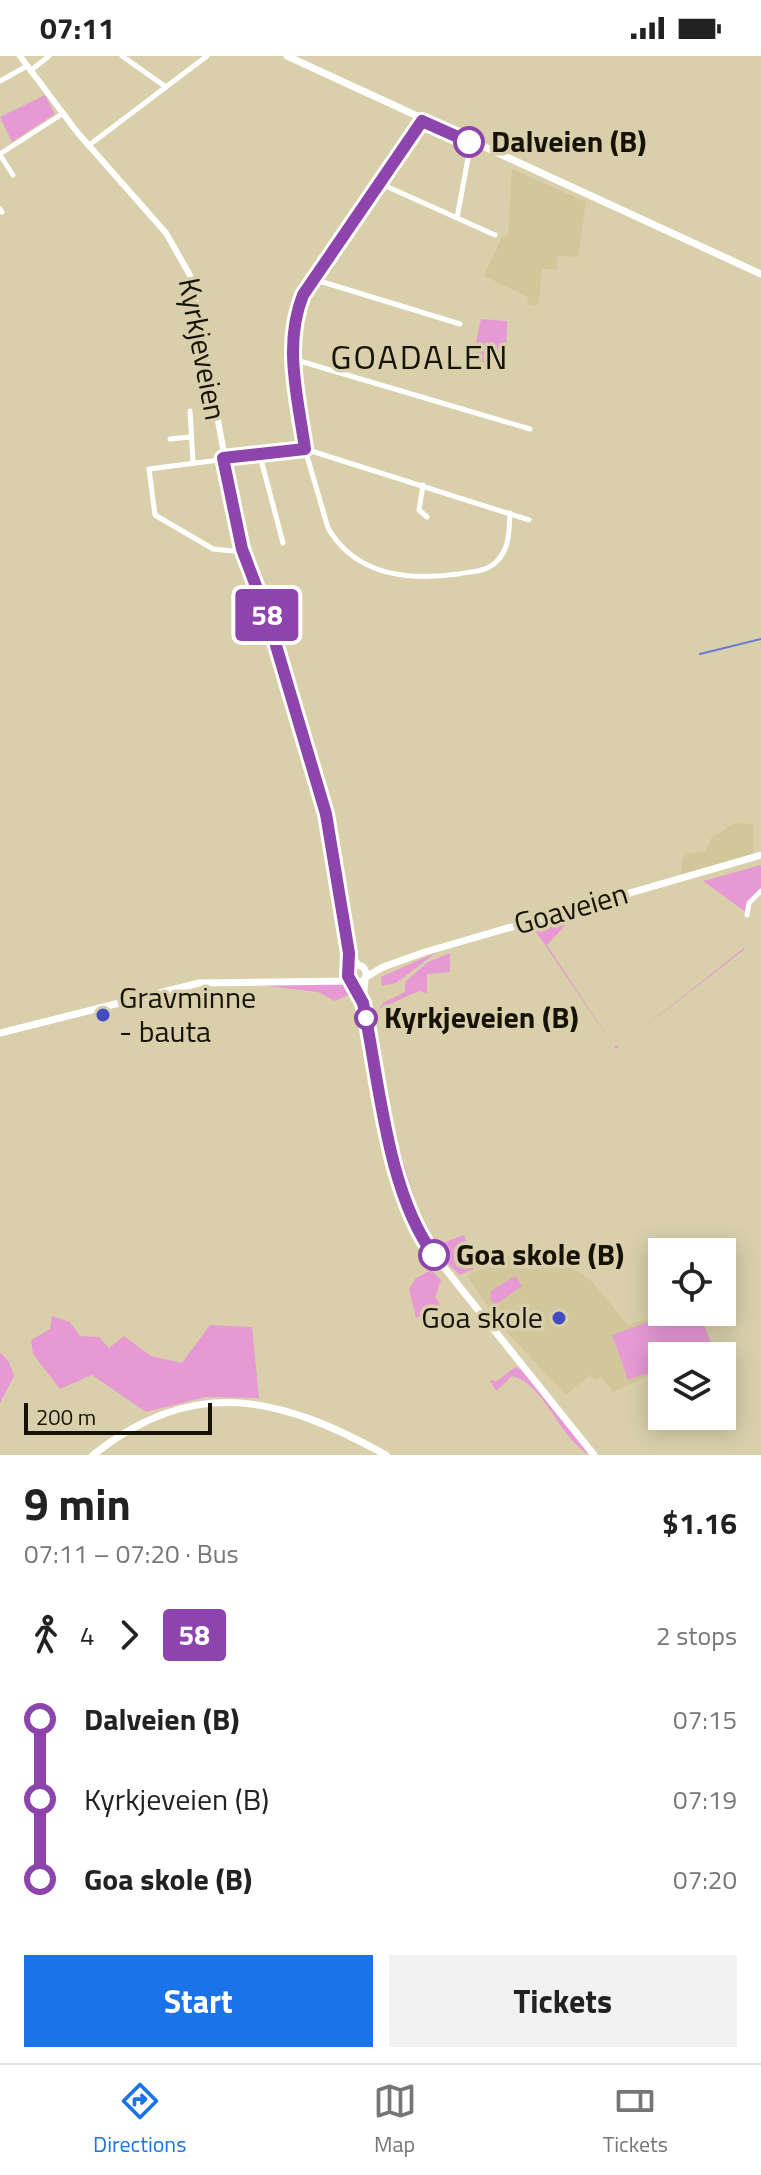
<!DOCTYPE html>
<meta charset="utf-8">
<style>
:root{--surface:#fff;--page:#f2f2f2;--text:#222;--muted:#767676;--line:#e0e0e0;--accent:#1a73e8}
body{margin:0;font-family:"Titillium Web",sans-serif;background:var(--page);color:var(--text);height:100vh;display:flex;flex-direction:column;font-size:30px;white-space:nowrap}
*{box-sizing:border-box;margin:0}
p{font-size:26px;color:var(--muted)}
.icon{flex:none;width:44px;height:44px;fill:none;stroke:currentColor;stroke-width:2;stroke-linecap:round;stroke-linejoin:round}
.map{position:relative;height:1399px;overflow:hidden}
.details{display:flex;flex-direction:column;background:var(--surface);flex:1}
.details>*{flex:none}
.badge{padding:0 16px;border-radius:6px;font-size:28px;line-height:52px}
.buttons{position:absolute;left:648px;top:1182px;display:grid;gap:16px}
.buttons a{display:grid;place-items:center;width:88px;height:88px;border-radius:0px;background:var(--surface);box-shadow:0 4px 20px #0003;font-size:40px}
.scale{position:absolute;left:24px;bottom:20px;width:188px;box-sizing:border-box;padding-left:8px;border:4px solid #161306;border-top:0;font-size:22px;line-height:28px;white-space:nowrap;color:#161306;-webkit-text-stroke:6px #d9d0ab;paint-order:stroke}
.map>.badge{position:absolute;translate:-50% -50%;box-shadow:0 0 0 4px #fff}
.legs{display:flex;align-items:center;gap:12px;height:88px;padding:0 24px;font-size:26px}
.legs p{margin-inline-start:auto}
.summary{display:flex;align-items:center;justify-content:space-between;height:136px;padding:0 24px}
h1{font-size:44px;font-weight:700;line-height:60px}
.action{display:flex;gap:16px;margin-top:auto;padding:16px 24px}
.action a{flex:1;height:92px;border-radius:0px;background:var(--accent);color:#fff;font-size:32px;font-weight:700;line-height:92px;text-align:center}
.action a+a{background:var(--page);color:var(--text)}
ul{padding:0 24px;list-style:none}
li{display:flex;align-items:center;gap:28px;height:80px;font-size:30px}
li i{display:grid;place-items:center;width:12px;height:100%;margin:0 10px;background:currentColor}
li i::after{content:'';width:20px;height:20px;margin:-10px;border:6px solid;border-radius:50%;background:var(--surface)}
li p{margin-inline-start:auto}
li:first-child i{background:linear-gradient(#0000 50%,currentColor 0)}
li:last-child i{background:linear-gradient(currentColor 50%,#0000 0)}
.status{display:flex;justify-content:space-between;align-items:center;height:56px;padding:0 40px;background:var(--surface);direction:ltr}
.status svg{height:22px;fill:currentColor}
.dock{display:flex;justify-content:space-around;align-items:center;height:112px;border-top:2px solid var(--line);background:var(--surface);font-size:22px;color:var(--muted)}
.dock a{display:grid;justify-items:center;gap:4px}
.dock .current{color:var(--accent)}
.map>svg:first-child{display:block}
</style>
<div class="status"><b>07:11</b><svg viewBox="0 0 49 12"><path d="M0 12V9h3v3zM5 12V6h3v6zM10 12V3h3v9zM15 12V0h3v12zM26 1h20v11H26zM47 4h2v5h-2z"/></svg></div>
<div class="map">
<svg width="761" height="1399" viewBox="0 0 761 1399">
<rect width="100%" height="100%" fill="#d9d0ab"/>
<path fill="#d2c79a" d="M512,113L586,146L578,201L558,200L557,213H542L539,247L533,250L527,246L528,241L484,220L502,181L508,179Z
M734,767L753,768L754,798L681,819L682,802L689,797L706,795L711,782Z
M534,1187L591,1224L628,1269L669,1256H700L714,1294L698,1300H662V1314L613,1336L601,1321L595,1324L590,1319L566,1339L500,1269L467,1220Z"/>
<path fill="#e799d4" d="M45,39L55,58L12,86L0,61Z
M481,263L507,265L506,307L472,305Z
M761,809V835L749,847L747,857L703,825Z
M598,852L572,862L547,889L614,990H620L744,892L745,893L616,993L534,873Z
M437,896L396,927L382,930L381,921Z
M450,897V916L427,918V937L419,935L379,953L383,947L405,936V926L428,906Z
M241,927L342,928L353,937L335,945L318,936Z
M399,1091L424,1175L442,1187L464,1179L474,1213L460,1219C421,1186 405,1143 395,1093Z
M431,1214L441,1224L435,1242L439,1246V1253L416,1262L409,1233L416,1222Z
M515,1220L522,1230L495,1249L490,1243L491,1235Z
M676,1256H699L713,1293L694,1300H662V1312L628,1324L612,1279Z
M52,1260L70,1266L80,1280L99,1281L109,1292L124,1280L151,1300L182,1307L210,1269L252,1271L259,1342L206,1341L146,1356L92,1319L60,1333L33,1298L31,1284L50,1273Z
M0,1296L9,1306L14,1320L0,1347Z
M515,1311L521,1313L590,1399C560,1384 544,1327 512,1320L496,1335L490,1324L497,1325Z"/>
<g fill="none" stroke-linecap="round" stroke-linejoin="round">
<path stroke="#6c78d2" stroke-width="2" d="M700,598L761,583"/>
<path stroke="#fff" stroke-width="5" d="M122,0L166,31
M30,15L49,0
M0,25L27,10
M422,65L313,223L293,269V303L305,393L328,472C356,520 408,525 458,518C473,515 488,516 498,504C510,491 509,474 510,457
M88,90L207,0
M0,98L62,58
M0,99L13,119
M379,127L495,179
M0,153L2,156
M457,162L469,97
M313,223L460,268
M293,303L530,373
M190,355L193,406
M170,383L189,381
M259,396L283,487
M423,429L419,454L427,461
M233,495L213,493L155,459L149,413L305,393L529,464
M747,859L749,847L761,835"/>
<path stroke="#fff" stroke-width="6" d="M20,0L77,76L166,177L191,221L242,493L267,559L330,773L350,913
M349,897L359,909"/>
<path stroke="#fff" stroke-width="7" d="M287,0L761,218
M348 918a9 9 0 1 1 18 0a9 9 0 1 1-18 0Z
M366,921L383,911L425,896L761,799
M365,923L363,947C379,1026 386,1128 431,1195L594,1399
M0,977L199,927L352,925
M93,1399C195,1318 281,1341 386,1399"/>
</g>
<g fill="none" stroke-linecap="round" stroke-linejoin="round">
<g stroke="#fff" stroke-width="18">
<path id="line-1" d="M434,1199C387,1137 379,1023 363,947L348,920L349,897L326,758L267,559L242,493L223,402L305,393C298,342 283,289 303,239L422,65L469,86"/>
</g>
<use href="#line-1" stroke="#8e44ad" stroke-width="12"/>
</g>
<g fill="#fff" stroke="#8e44ad" stroke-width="4">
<circle cx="469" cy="86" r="14"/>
<circle cx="366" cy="962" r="10"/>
<circle cx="434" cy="1199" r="14"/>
</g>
<g fill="#464abf" stroke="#d9d0ab" stroke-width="3">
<circle cx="103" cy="959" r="8"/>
<circle cx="559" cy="1262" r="8"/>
</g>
<g text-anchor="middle" stroke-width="7" stroke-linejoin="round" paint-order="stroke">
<g font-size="30" font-weight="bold" fill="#161306" stroke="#d9d0ab" text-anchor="start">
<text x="491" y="96">Dalveien (B)</text>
<text x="384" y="972">Kyrkjeveien (B)</text>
<text x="456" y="1209">Goa skole (B)</text>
</g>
<g font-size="30" fill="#161306" stroke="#d9d0ab">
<text transform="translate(202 293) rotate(79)" y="10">Kyrkjeveien</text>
<text transform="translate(571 853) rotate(-16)" y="10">Goaveien</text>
</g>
<g font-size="30" fill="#161306" stroke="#d9d0ab" text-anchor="start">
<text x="119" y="952">Gravminne<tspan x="119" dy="34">- bauta</tspan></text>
<text x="543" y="1272" text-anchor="end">Goa skole</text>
</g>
<g font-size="34" letter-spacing="2" fill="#161306" stroke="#d9d0ab">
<text x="420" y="313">GOADALEN</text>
</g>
</g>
</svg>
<div class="buttons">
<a><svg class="icon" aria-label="locate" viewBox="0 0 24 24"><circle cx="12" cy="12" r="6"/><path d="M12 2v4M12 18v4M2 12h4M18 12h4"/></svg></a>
<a><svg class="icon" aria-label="layers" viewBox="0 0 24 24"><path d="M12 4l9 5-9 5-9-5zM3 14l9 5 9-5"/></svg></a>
</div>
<div class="scale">200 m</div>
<b class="badge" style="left:267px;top:559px;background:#8e44ad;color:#fff">58</b>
</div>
<section class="details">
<div class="summary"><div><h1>9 min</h1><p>07:11 – 07:20 · Bus</p></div><b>$1.16</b></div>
<div class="legs"><svg class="icon" aria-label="walk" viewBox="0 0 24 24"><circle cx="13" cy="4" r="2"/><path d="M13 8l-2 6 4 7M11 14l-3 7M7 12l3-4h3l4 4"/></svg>4<svg class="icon" aria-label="forward" viewBox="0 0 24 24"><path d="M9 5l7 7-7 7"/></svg><b class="badge" style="background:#8e44ad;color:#fff">58</b><p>2 stops</p></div>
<ul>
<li><i style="color:#8e44ad"></i><b>Dalveien (B)</b><p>07:15</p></li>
<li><i style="color:#8e44ad"></i><span>Kyrkjeveien (B)</span><p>07:19</p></li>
<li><i style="color:#8e44ad"></i><b>Goa skole (B)</b><p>07:20</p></li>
</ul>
<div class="action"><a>Start</a><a>Tickets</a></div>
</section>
<nav class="dock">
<a class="current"><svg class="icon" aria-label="directions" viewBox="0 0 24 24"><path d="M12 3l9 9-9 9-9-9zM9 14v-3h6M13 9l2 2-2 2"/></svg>Directions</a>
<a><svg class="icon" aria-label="map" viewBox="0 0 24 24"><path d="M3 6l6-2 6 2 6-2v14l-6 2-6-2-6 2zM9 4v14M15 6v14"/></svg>Map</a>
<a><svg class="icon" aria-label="tickets" viewBox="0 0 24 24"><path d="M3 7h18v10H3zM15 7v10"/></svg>Tickets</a>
</nav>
